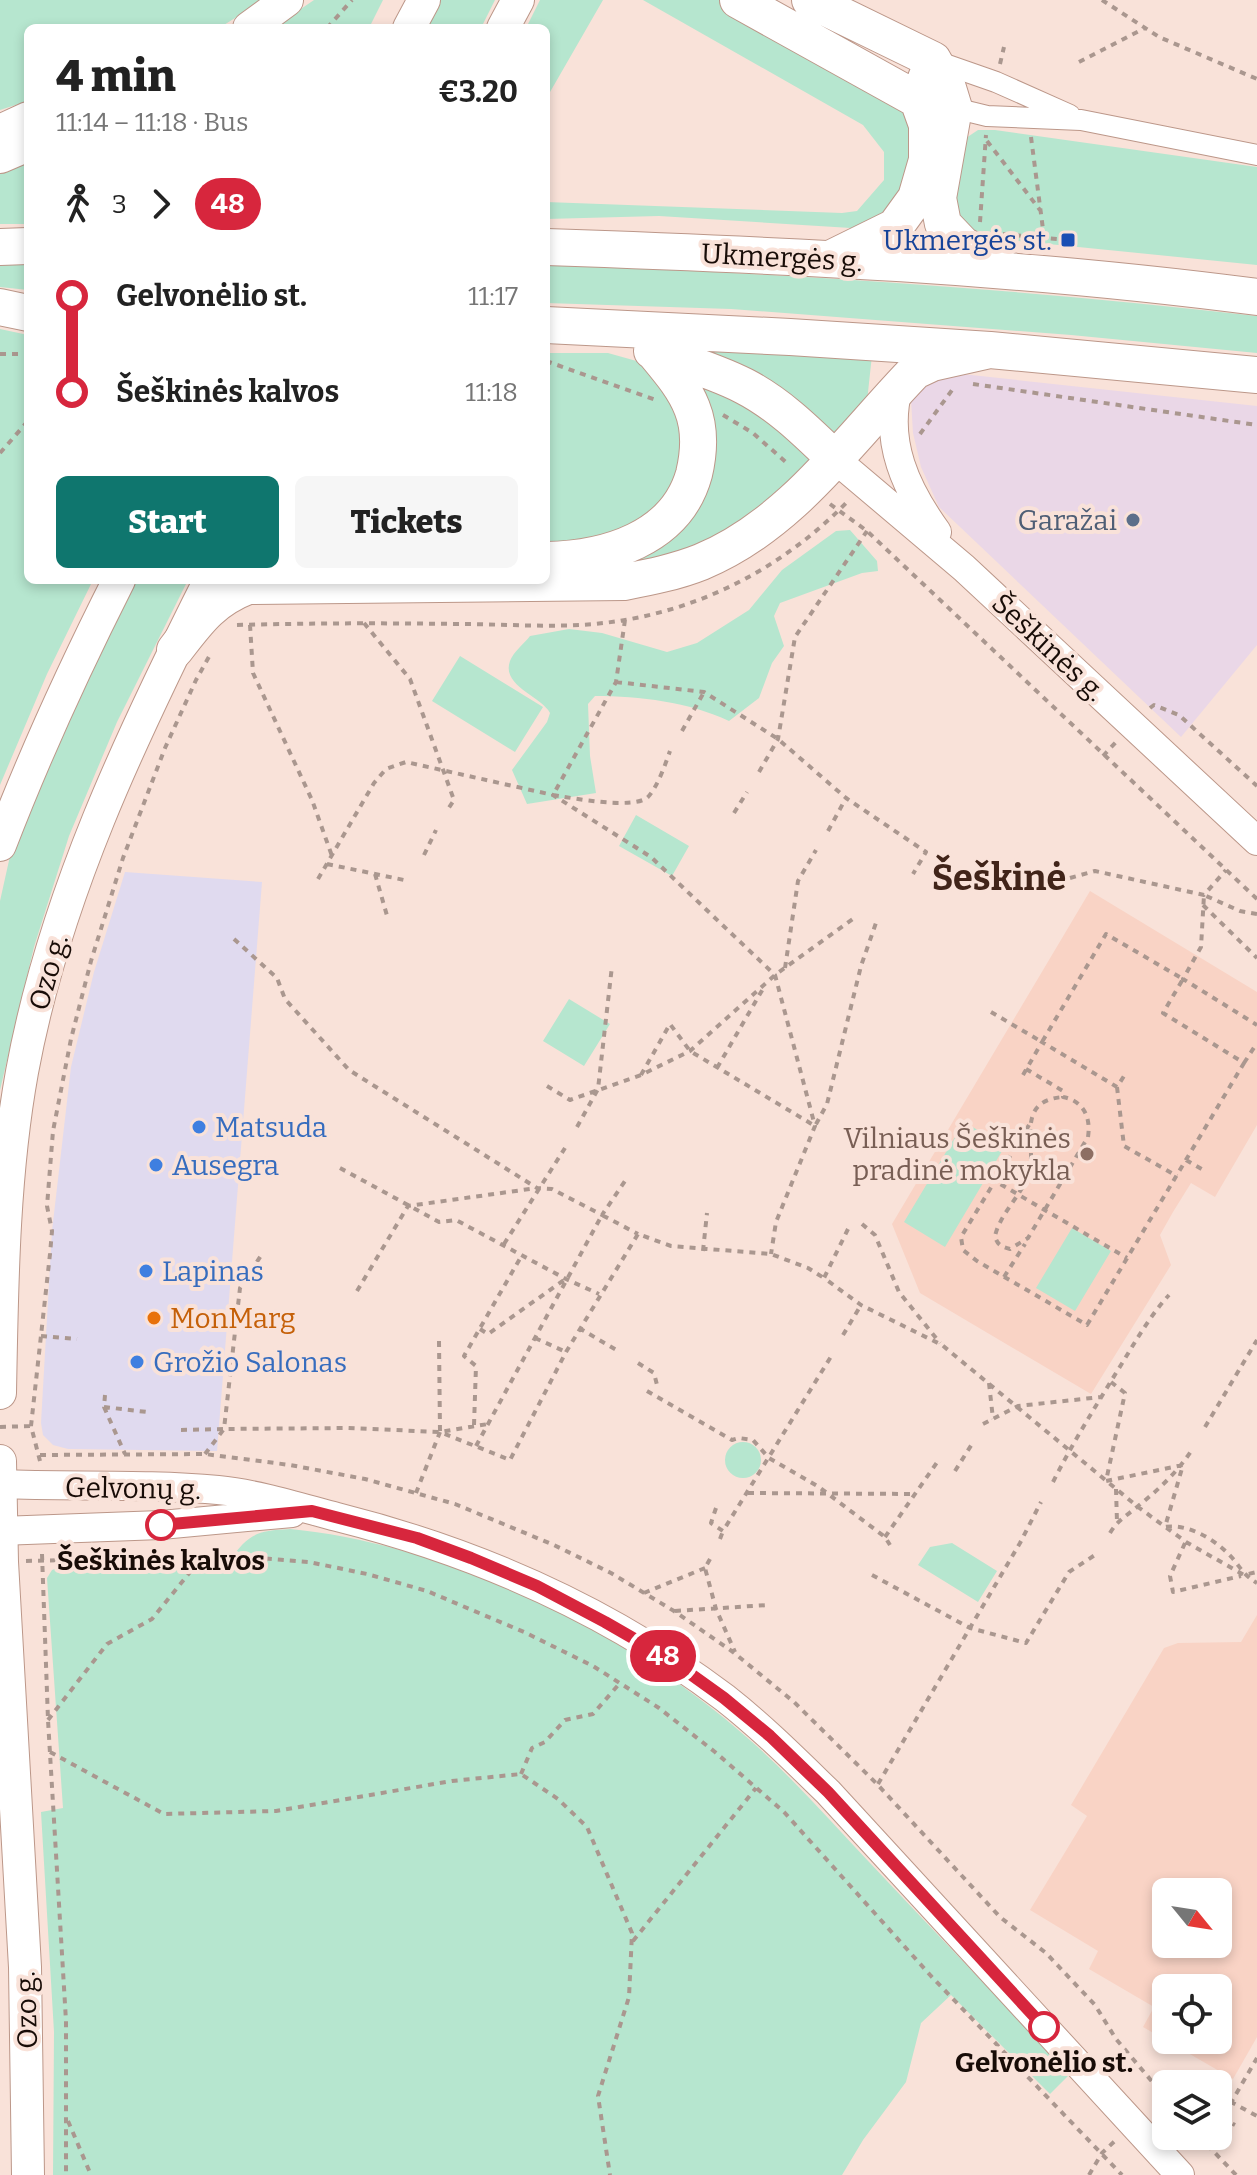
<!DOCTYPE html>
<meta charset="utf-8">
<style>
:root{--surface:#fff;--page:#f6f6f6;--text:#222;--muted:#767676;--accent:#0f766e}
body{margin:0;font-family:Bitter,serif;background:var(--page);color:var(--text);height:100vh;display:flex;flex-direction:column;font-size:30px;white-space:nowrap}
*{box-sizing:border-box;margin:0}
p{font-size:26px;color:var(--muted)}
.icon{flex:none;width:44px;height:44px;fill:none;stroke:currentColor;stroke-width:2;stroke-linecap:round;stroke-linejoin:round}
.map{position:relative;flex:1;overflow:hidden}
.drawer{position:absolute;left:24px;top:24px;width:526px;height:560px;display:flex;flex-direction:column;background:var(--surface);border-radius:12px;box-shadow:0 4px 12px #0003}
.drawer>*{flex:none}
.badge{padding:0 16px;border-radius:26px;font-size:28px;line-height:52px}
.needle{width:52px;rotate:120deg}
.buttons{position:absolute;left:1152px;top:1878px;display:grid;gap:16px}
.buttons a{display:grid;place-items:center;width:80px;height:80px;border-radius:12px;background:var(--surface);box-shadow:0 4px 12px #0003;font-size:40px}
.map>.badge{position:absolute;translate:-50% -50%;box-shadow:0 0 0 4px #fff}
.legs{display:flex;align-items:center;gap:12px;height:88px;padding:0 32px;font-size:26px}
.legs p{margin-inline-start:auto}
.head{display:flex;align-items:center;justify-content:space-between;height:136px;padding:0 32px}
h1{font-size:44px;font-weight:800;line-height:60px}
.button{display:flex;gap:16px;margin-top:auto;padding:16px 32px}
.button a{flex:1;height:92px;border-radius:12px;background:var(--accent);color:#fff;font-size:32px;font-weight:800;line-height:92px;text-align:center}
.button a+a{background:var(--page);color:var(--text)}
ul{padding:0 32px;list-style:none}
li{display:flex;align-items:center;gap:28px;height:96px;font-size:30px}
li i{display:grid;place-items:center;width:12px;height:100%;margin:0 10px;background:currentColor}
li i::after{content:'';width:20px;height:20px;margin:-10px;border:6px solid;border-radius:50%;background:var(--surface)}
li p{margin-inline-start:auto}
li:first-child i{background:linear-gradient(#0000 50%,currentColor 0)}
li:last-child i{background:linear-gradient(currentColor 50%,#0000 0)}
.map>svg:first-child{display:block}
</style>
<div class="map">
<svg width="1257" height="2175" viewBox="0 0 1257 2175">
<rect width="100%" height="100%" fill="#f9e2d9"/>
<path fill="#e0daef" d="M125,872L262,882L217,1451L68,1449L53,1445L43,1435L41,1423L52,1231L71,1067L94,972Z"/>
<path fill="#ead7e7" d="M943,372L1257,406V645L1181,737L939,507L921,467L913,433L911,400L920,377Z"/>
<path fill="#f9d3c5" fill-rule="evenodd" d="M1090,891L1257,992V1125L1215,1197L1191,1183L1173,1212L1160,1235L1171,1265L1091,1394L920,1293L892,1224Z
M1257,1615V2037L1233,2079L1143,2027L1154,2007L1089,1969L1098,1951L1030,1910L1087,1816L1071,1805L1164,1648L1178,1643L1241,1642ZM1166,1892H1218V1944H1166ZM1166,1988H1218V2040H1166Z"/>
<path fill="#b6e6cf" d="M0,0H264L219,28H28V101L0,110Z
M314,0H383L369,28H273Z
M438,0H495L481,28H424Z
M540,0H603L546,99V28H526Z
M643,0H719L899,106L917,128L899,208L867,229L659,216L546,219V202L842,213L857,211L884,180V152L863,125Z
M978,130H995L1257,167V265L970,236L945,196L966,138Z
M28,159V224H0V170Z
M28,264V290L0,287V265Z
M546,265C784,273 1021,289 1257,316V353L1071,335L731,309L546,303Z
M0,329L28,335V580H93L47,674L0,785Z
M760,349L872,355L865,420L837,447L709,352Z
M546,353H608L640,362L653,372L682,421L684,466L657,509L614,536L546,547Z
M679,368L720,383L817,459L739,525L670,561L609,563L688,509Z
M850,530L877,561L878,571L862,573L780,603L774,616L784,646L772,663L759,698L729,721C689,702 640,696 595,696L588,704L590,756L596,793L527,804L512,770L547,722L550,713C541,696 501,686 510,661C513,652 525,643 530,636L569,629L602,633L667,652L697,643L749,610L782,570L836,531Z
M135,580H188L117,722L69,836L34,947L0,1090V901L10,856L36,784Z
M460,656L543,707L515,752L432,701Z
M636,815L689,846L672,876L619,846Z
M569,999L610,1024L584,1066L543,1041Z
M964,1122L1005,1146L945,1247L904,1222Z
M1072,1228L1111,1251L1075,1311L1036,1288Z
M725 1460a18 18 0 1 1 36 0a18 18 0 1 1-36 0Z
M290,1529C449,1544 633,1635 751,1741C793,1778 831,1822 870,1863C936,1933 1003,2003 1070,2074L1050,2094L951,1995L921,2023L906,2082L863,2140L842,2175H53L54,2032L41,1812L63,1808L47,1578L52,1570L62,1566L181,1567L228,1562C249,1534 255,1531 290,1529Z
M952,1543L997,1571L978,1602L918,1565L930,1547Z"/>
<g fill="none" stroke-linecap="round" stroke-linejoin="round">
<g stroke="#bc9789" stroke-width="22">
<path id="street" d="M933,60L996,82L1070,115
M946,106L987,116L1081,120L1257,155"/>
</g>
<g stroke="#bc9789" stroke-width="30">
<path id="secondary" d="M898,389C884,442 906,489 937,532
M835,459L964,568L1257,841
M0,1484C72,1487 146,1483 218,1490C258,1494 299,1507 337,1517C476,1552 610,1611 725,1698C762,1727 795,1760 828,1792L1180,2175
M0,1531L161,1525L292,1513"/>
</g>
<g stroke="#bc9789" stroke-width="34">
<path id="primary" d="M249,28L287,0
M409,28L424,0
M503,28L518,0
M0,131L28,118
M0,845C35,754 75,667 119,580
M0,1393C2,1286 3,1177 22,1072C54,898 131,737 210,580
M0,1461L2,1562L25,1967L28,2175"/>
</g>
<g stroke="#bc9789" stroke-width="38">
<path id="highway" d="M738,0L918,100
M810,0L933,60L947,85L954,108L938,198L943,224L963,245L1001,266
M0,155L28,143
M0,247L28,246
M546,247C783,255 1021,266 1257,297
M832,258L895,227L916,198L927,160V125L918,100L933,60
M0,307L28,313
M546,325L790,337L990,350L1257,375
M652,351C683,362 715,371 744,386C779,404 807,432 835,459
M546,560C606,559 676,539 694,474C699,453 700,428 692,408C684,387 668,369 654,352
M175,650C198,620 212,600 248,586L624,582C650,577 676,572 701,562C791,525 850,438 915,371L932,363L990,350"/>
</g>
<path stroke="#aa978f" stroke-width="4" stroke-dasharray="6 6" stroke-linecap="butt" d="M1102,0L1159,37L1257,79
M327,28L352,0
M1079,62L1145,28
M1000,64L1004,47
M1031,137L1044,237
M987,141L1040,210
M980,222L986,135
M1003,234L1068,240
M0,354H28
M546,361L656,400
M973,384L1257,425
M723,415L753,433L789,465
M920,434L955,386
M0,453L28,421
M830,504L867,531L1257,899
M625,620L616,682L553,795C572,798 634,810 648,797C658,786 665,765 670,751
M364,623L410,679L454,800L448,809
M237,625C311,623 384,623 457,624C498,624 539,627 579,625C682,620 778,574 849,500
M250,625L253,673L312,800L332,856
M616,682L704,692L778,739L846,798L926,852L913,874
M1150,708L1154,705L1179,715L1257,786
M682,731L704,692
M1103,756L1116,742
M759,772L778,739L795,637L867,531
M734,813L747,792
M828,831L846,798
M424,855L436,830
M327,864L409,881
M375,874L388,919
M1070,878L1095,871L1204,895L1226,870
M318,879L374,783L386,769L406,762L553,795L651,857L775,975L815,1126L776,1222L771,1254
M1203,905L1257,958
M1257,914L1240,911L1204,895L1201,947L1183,979L1257,1025
M234,939L277,978L285,999L349,1070L537,1188L552,1189L602,1215L625,1181
M785,968L798,881L816,850
M991,1012L1042,1042L1106,934L1183,979L1163,1013L1244,1063L1087,1325L977,1261L963,1250L961,1237L995,1181
M1244,1063L1257,1043
M717,1068L764,987
M1026,1069L1063,1091V1097C1084,1101 1091,1118 1088,1137L1028,1238L1010,1249C1002,1247 997,1245 995,1236C1000,1214 1020,1197 1028,1176C1039,1148 1012,1101 1063,1097
M641,1075L670,1024L690,1051L815,1126L827,1104L861,966L877,920
M1023,1075L1042,1042L1117,1087L1124,1076
M547,1086L570,1100L641,1075L690,1051L775,975L857,916
M1117,1087L1124,1146L1177,1176
M1029,1125L995,1181L1127,1258
M577,1127L598,1089L612,966
M1186,1160L1205,1171
M340,1168L439,1222L456,1220L566,1279L599,1294
M862,1224L875,1235L899,1292L940,1343
M848,1229L824,1278L861,1305L942,1345L1138,1507L1186,1542L1244,1575L1257,1572
M504,1244L565,1148
M703,1251L707,1213
M1004,1277L1025,1244
M357,1291L408,1206L537,1188
M579,1328L618,1351
M480,1329L488,1334L564,1280
M843,1335L861,1305
M41,1336L77,1339
M535,1338L566,1352
M439,1341L440,1432L510,1460L566,1352L638,1234L671,1246L771,1254L808,1268L824,1278
M638,1363L654,1373L657,1385
M1111,1382L1125,1393L1106,1481L1183,1465L1165,1527C1189,1523 1218,1541 1234,1560C1242,1570 1245,1576 1257,1583
M989,1383L993,1419
M647,1391L732,1440L739,1438L753,1440L769,1458L819,1487L885,1537L890,1545
M105,1395L104,1407L147,1412
M104,1407L125,1454
M983,1424L1018,1406L1101,1397
M474,1425L476,1366L464,1356L522,1255
M0,1427L31,1426
M1205,1427L1257,1340
M181,1430L224,1429L240,1288L262,1254
M476,1446L602,1215L638,1234
M205,1454L224,1429L348,1428L440,1432L488,1424
M40,1455L205,1454L290,1465L365,1479L455,1504L554,1545L611,1573L674,1611L733,1652L794,1702L877,1784L1000,1917L1046,1953L1095,2005L1116,2039L1166,2098
M40,1461L31,1426L50,1254L52,1231L47,1206L53,1131L71,1039L91,961L123,858L165,748L196,680L211,653
M955,1471L972,1444
M1053,1482C1072,1444 1094,1409 1116,1373C1133,1346 1148,1318 1169,1295
M1116,1489L1117,1522
M416,1493L440,1432
M748,1493L914,1494
M716,1508L711,1523L723,1531L832,1355
M1110,1533C1117,1521 1126,1516 1137,1507C1158,1490 1179,1471 1193,1448
M885,1537L938,1461
M720,1539L723,1531
M1185,1543L1170,1576L1173,1592L1241,1576
M42,1554L48,1720L66,2021V2175
M710,1559L705,1568L716,1609L735,1652
M26,1561L236,1556L309,1562L367,1574L427,1591L524,1632L593,1666L659,1708L715,1752L784,1812L931,1976L1122,2175
M872,1575L970,1628L1026,1643L1069,1572L1098,1553
M644,1593L705,1568
M675,1611L768,1605
M48,1720L107,1644L152,1619L203,1556
M50,1752L164,1814L276,1811L452,1781L521,1774L558,1799L587,1827L632,1933L629,1997L598,2096L610,2175
M521,1774L532,1748L545,1742L565,1720L593,1714L620,1683
M878,1784L1020,1543L1041,1502
M633,1941L756,1788
M1218,2103L1231,2102L1257,2116
M1222,2118L1235,2125
M68,2121L91,2175
M1218,2125L1257,2058
M1199,2136L1236,2175
M1089,2175L1102,2153L1117,2139"/>
<use href="#street" stroke="#fff" stroke-width="20"/>
<use href="#secondary" stroke="#fff" stroke-width="28"/>
<use href="#primary" stroke="#fff" stroke-width="32"/>
<use href="#highway" stroke="#fff" stroke-width="36"/>
</g>
<g fill="none" stroke-linecap="round" stroke-linejoin="round">
<g stroke="#fff" stroke-width="18">
<path id="line-1" d="M161,1525L312,1511L417,1538L471,1558L537,1586L605,1622L671,1660L724,1698L770,1736L828,1792L1044,2027"/>
</g>
<use href="#line-1" stroke="#d7263d" stroke-width="12"/>
</g>
<rect fill="#1a4fb4" stroke="#f9e2d9" stroke-width="3" x="1060" y="232" width="16" height="16" rx="4"/>
<circle fill="#5c6f8a" stroke="#f9e2d9" stroke-width="3" cx="1133" cy="520" r="8"/>
<g fill="#3f7fe0" stroke="#f9e2d9" stroke-width="3">
<circle cx="199" cy="1127" r="8"/>
<circle cx="156" cy="1165" r="8"/>
<circle cx="146" cy="1271" r="8"/>
<circle cx="137" cy="1362" r="8"/>
</g>
<circle fill="#8d6e63" stroke="#f9e2d9" stroke-width="3" cx="1087" cy="1154" r="8"/>
<circle fill="#e8710a" stroke="#f9e2d9" stroke-width="3" cx="154" cy="1318" r="8"/>
<g fill="#fff" stroke="#d7263d" stroke-width="4">
<circle cx="161" cy="1525" r="14"/>
<circle cx="1044" cy="2027" r="14"/>
</g>
<g text-anchor="middle" stroke-width="8" stroke-linejoin="round" paint-order="stroke">
<g font-size="28" fill="#164399" stroke="#f9e2d9" text-anchor="end">
<text x="1052" y="250">Ukmergės st.</text>
</g>
<g font-size="28" fill="#180c07" stroke="#f9e2d9">
<text transform="translate(782 257) rotate(3)" y="10">Ukmergės g.</text>
<text transform="translate(1049 647) rotate(43)" y="10">Šeškinės g.</text>
<text transform="translate(48 972) rotate(-74)" y="10">Ozo g.</text>
<text transform="translate(133 1488) rotate(1)" y="10">Gelvonų g.</text>
<text transform="translate(26 2010) rotate(-92)" y="10">Ozo g.</text>
</g>
<g font-size="28" fill="#4e5e75" stroke="#f9e2d9" text-anchor="end">
<text x="1117" y="530">Garažai</text>
</g>
<g font-size="28" fill="#366cbe" stroke="#f9e2d9" text-anchor="start">
<text x="215" y="1137">Matsuda</text>
<text x="172" y="1175">Ausegra</text>
<text x="162" y="1281">Lapinas</text>
<text x="153" y="1372">Grožio Salonas</text>
</g>
<g font-size="28" fill="#785e54" stroke="#f9e2d9" text-anchor="end">
<text x="1071" y="1148">Vilniaus Šeškinės<tspan x="1071" dy="32">pradinė mokykla</tspan></text>
</g>
<g font-size="28" fill="#c56008" stroke="#f9e2d9" text-anchor="start">
<text x="170" y="1328">MonMarg</text>
</g>
<g font-size="28" font-weight="bold" fill="#180c07" stroke="#f9e2d9">
<text x="161" y="1570">Šeškinės kalvos</text>
<text x="1044" y="2072">Gelvonėlio st.</text>
</g>
<g font-size="36" font-weight="bold" fill="#412419" stroke="#f9e2d9">
<text x="999" y="890">Šeškinė</text>
</g>
</g>
</svg>
<div class="buttons">
<a><svg class="needle" viewBox="-14 -14 28 28"><path d="M0-13l5 13h-10z" fill="#e53935"/><path d="M0 13l5-13h-10z" fill="#767676"/></svg></a>
<a><svg class="icon" aria-label="locate" viewBox="0 0 24 24"><circle cx="12" cy="12" r="6"/><path d="M12 2v4M12 18v4M2 12h4M18 12h4"/></svg></a>
<a><svg class="icon" aria-label="layers" viewBox="0 0 24 24"><path d="M12 4l9 5-9 5-9-5zM3 14l9 5 9-5"/></svg></a>
</div>
<b class="badge" style="left:663px;top:1656px;background:#d7263d;color:#fff">48</b>
<section class="drawer">
<div class="head"><div><h1>4 min</h1><p>11:14 – 11:18 · Bus</p></div><b>€3.20</b></div>
<div class="legs"><svg class="icon" aria-label="walk" viewBox="0 0 24 24"><circle cx="13" cy="4" r="2"/><path d="M13 8l-2 6 4 7M11 14l-3 7M7 12l3-4h3l4 4"/></svg>3<svg class="icon" aria-label="forward" viewBox="0 0 24 24"><path d="M9 5l7 7-7 7"/></svg><b class="badge" style="background:#d7263d;color:#fff">48</b></div>
<ul>
<li><i style="color:#d7263d"></i><b>Gelvonėlio st.</b><p>11:17</p></li>
<li><i style="color:#d7263d"></i><b>Šeškinės kalvos</b><p>11:18</p></li>
</ul>
<div class="button"><a>Start</a><a>Tickets</a></div>
</section>
</div>
